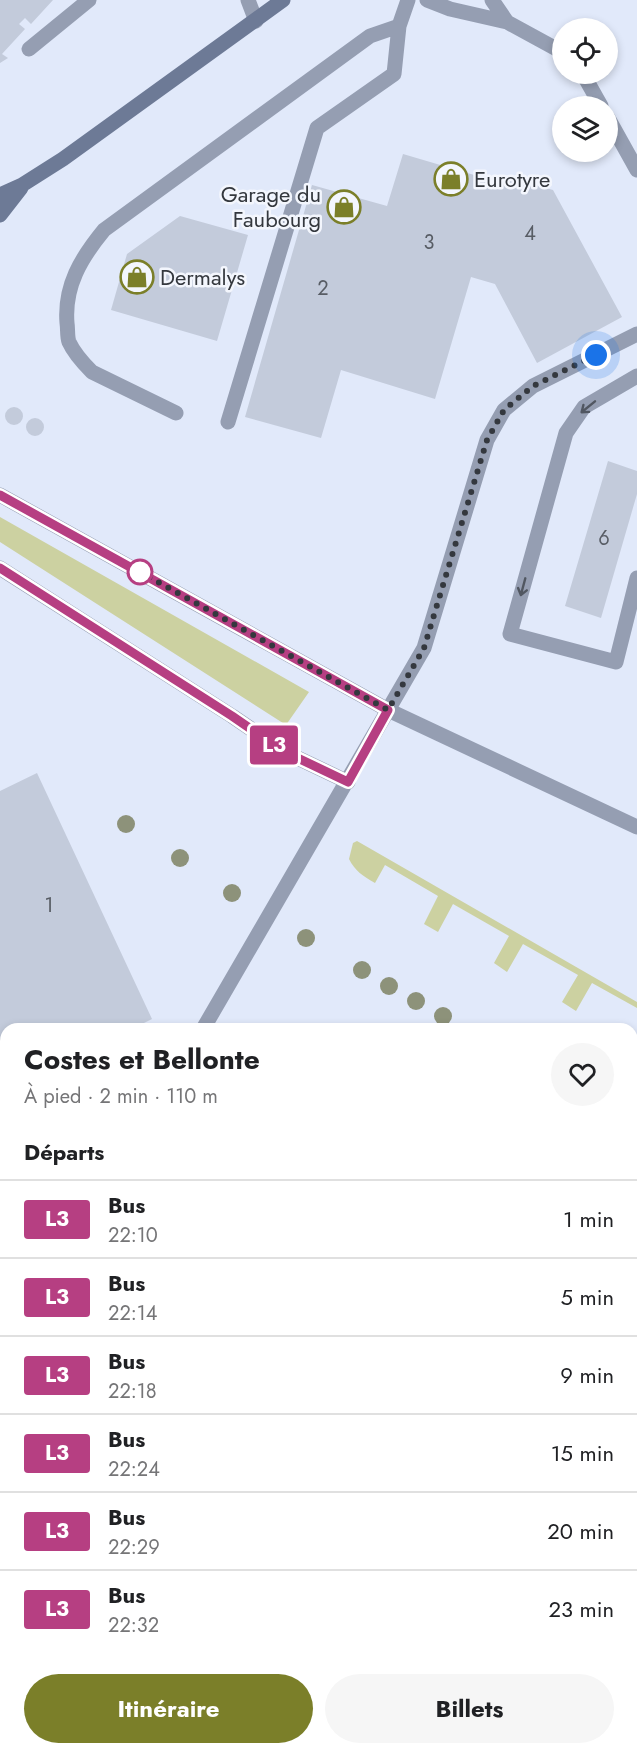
<!DOCTYPE html>
<html lang="fr">
<meta charset="utf-8">
<style>
:root{--surface:#fff;--page:#f6f6f6;--text:#202124;--muted:#757577;--line:#e0e0e0;--accent:#7b7f29}
body{margin:0;font-family:Jost,sans-serif;background:var(--page);color:var(--text);height:100vh;display:flex;flex-direction:column;font-size:22px;white-space:nowrap}
*{box-sizing:border-box;margin:0}
p{font-size:20px;color:var(--muted)}
.icon{flex:none;width:33px;height:33px;fill:none;stroke:currentColor;stroke-width:2;stroke-linecap:round;stroke-linejoin:round}
.map{position:relative;flex:1;overflow:hidden}
.sheet{position:absolute;left:0px;top:1023px;width:638px;height:732px;display:flex;flex-direction:column;background:var(--surface);border-radius:18px 18px 0 0;box-shadow:0 3px 9px #0003}
.sheet>*{flex:none}
.badge{padding:0 12px;border-radius:4px;font-size:21px;line-height:39px}
.controls{position:absolute;left:552px;top:18px;display:grid;gap:12px}
.controls a{display:grid;place-items:center;width:66px;height:66px;border-radius:50%;background:var(--surface);box-shadow:0 3px 9px #0003;font-size:30px}
.you{position:absolute;width:30px;height:30px;margin:-15px;border:4px solid #fff;border-radius:50%;background:#1a73e8;box-shadow:0 0 0 9px #1a73e833}
.map>.badge{position:absolute;translate:-50% -50%;box-shadow:0 0 0 3px #fff}
h2{padding:0 24px;font-size:22px;line-height:54px}
.round{display:grid;place-items:center;flex:none;width:63px;height:63px;border-radius:32px;background:var(--page)}
.summary{display:flex;align-items:center;justify-content:space-between;height:102px;padding:0 24px}
h1{font-size:28px;font-weight:700;line-height:45px}
.action{display:flex;gap:12px;margin-top:auto;padding:12px 24px}
.action a{flex:1;height:69px;border-radius:36px;background:var(--accent);color:#fff;font-size:24px;font-weight:700;line-height:69px;text-align:center}
.action a+a{background:var(--page);color:var(--text)}
ul{padding:0;list-style:none}
li{display:flex;align-items:center;gap:18px;height:78px;padding:0 24px;border-top:2px solid var(--line)}
li div{flex:1}
li b{display:block;font-size:22px}
li em{font-style:normal}
li .badge{min-width:66px;font-weight:700;text-align:center}
.map>svg:first-child{display:block}
</style>
<div class="map">
<svg width="637" height="1755" viewBox="0 0 637 1755">
<rect width="100%" height="100%" fill="#e1e9fa"/>
<path fill="#ccd1a1" d="M0,517L309,692L286,725L0,542Z
M357,841L637,1002V1008L592,983L576,1011L562,1002L578,975L523,944L507,972L494,963L509,936L453,904L438,932L424,924L438,896L385,865L375,883C363,876 355,871 349,859L353,843Z"/>
<path fill="#c3cbdb" d="M0,0H53L31,24L25,18L19,24L25,29L2,54L8,58L0,63Z
M403,154L498,182L500,175L553,190L622,317L537,363L495,284L471,277L435,399L341,370L321,438L245,417L312,185L387,206Z
M180,216L248,235L217,341L111,310L127,254Z
M5 416a9 9 0 1 1 18 0a9 9 0 1 1-18 0Z
M26 427a9 9 0 1 1 18 0a9 9 0 1 1-18 0Z
M608,461L637,471V494L601,618L565,606Z
M37,773L152,1019L132,1029H6V1089L0,1092V791Z
M637,1125V1308L632,1311V1128Z"/>
<g fill="none" stroke-linecap="round" stroke-linejoin="round">
<path stroke="#999fac" stroke-width="4" stroke-dasharray="1.5 4.5" stroke-linecap="butt" d="M632,1427L637,1425
M0,1690L6,1687"/>
<path stroke="#959eb2" stroke-width="15" d="M29,49L89,0
M637,376L584,407L566,433L510,634L616,662L637,578
M176,413L92,372C84,364 74,353 69,342C67,337 68,329 67,323C64,286 81,258 104,230L370,36L399,26
M228,422L317,128L394,74L399,26L408,0
M0,495L388,710L637,827
M0,568L232,716L283,751L348,782
M203,1029L424,648L487,440L504,410L533,386L637,334
M0,1158L6,1155
M632,1375L637,1373"/>
<path stroke="#959eb2" stroke-width="15" d="M248,0L256,21
M427,0L450,9L507,22L562,52
M492,0L507,22
M583,74L601,106
M608,118L637,170"/>
<path stroke="#6d7a96" stroke-width="15" d="M0,195L22,185L63,159L283,0
M0,215L21,188
M632,1539L637,1536
M367,1749L368,1755"/>
</g>
<g fill="#8d927a">
<circle cx="126" cy="824" r="9"/>
<circle cx="180" cy="858" r="9"/>
<circle cx="232" cy="893" r="9"/>
<circle cx="306" cy="938" r="9"/>
<circle cx="362" cy="970" r="9"/>
<circle cx="389" cy="986" r="9"/>
<circle cx="416" cy="1001" r="9"/>
<circle cx="443" cy="1016" r="9"/>
</g>
<defs><path id="oneway-shaft" d="M-6 0H5M1.5-3L5.5 0L1.5 3" fill="none" stroke-width="1.6" stroke-linecap="round" stroke-linejoin="round" transform="scale(1.5)"/></defs>
<g stroke="#515761">
<use href="#oneway-shaft" transform="translate(588 407) rotate(141)"/>
<use href="#oneway-shaft" transform="translate(523 587) rotate(105)"/>
</g>
<g fill="none" stroke-linecap="round" stroke-linejoin="round">
<g stroke="#fff" stroke-width="14">
<path id="line" d="M0,495L388,710L348,782L283,751L232,716L0,568"/>
</g>
<use href="#line" stroke="#b63f82" stroke-width="9"/>
<path stroke="#34383e" stroke-width="6" stroke-dasharray="0 10.8" d="M140,572L388,710L424,648L487,440L504,410L533,386L596,355"/>
</g>
<defs>
<g id="shop-ring" transform="scale(1.725)"><circle r="9.5" fill="#f3f6fd" stroke="#7b7f29" stroke-width="1.5"/><path d="M-5-2.5h2.3a2.7 3.5 0 0 1 5.4 0H5L5.5 6h-11ZM-1.5-2.5h3a1.5 2.3 0 0 0-3 0Z" fill="#7b7f29"/></g>
</defs>
<g fill-rule="evenodd">
<use href="#shop-ring" x="451" y="179"/>
<use href="#shop-ring" x="344" y="207"/>
<use href="#shop-ring" x="137" y="277"/>
</g>
<circle fill="#fff" stroke="#b63f82" stroke-width="3" cx="140" cy="572" r="12"/>
<g text-anchor="middle" stroke-width="5" stroke-linejoin="round" paint-order="stroke">
<g font-size="20" fill="#585d65">
<text x="530" y="240">4</text>
<text x="429" y="249">3</text>
<text x="323" y="295">2</text>
<text x="604" y="545">6</text>
<text x="49" y="912">1</text>
</g>
<g font-size="22" fill="#34383e" stroke="#f3f6fd" text-anchor="start">
<text x="474" y="187">Eurotyre</text>
<text x="321" y="202" text-anchor="end">Garage du<tspan x="321" dy="25">Faubourg</tspan></text>
<text x="160" y="285">Dermalys</text>
</g>
</g>
</svg>
<div class="controls">
<a><svg class="icon" aria-label="locate" viewBox="0 0 24 24"><circle cx="12" cy="12" r="6"/><path d="M12 2v4M12 18v4M2 12h4M18 12h4"/></svg></a>
<a><svg class="icon" aria-label="layers" viewBox="0 0 24 24"><path d="M12 4l9 5-9 5-9-5zM3 14l9 5 9-5"/></svg></a>
</div>
<div class="you" style="left:596px;top:355px"></div>
<b class="badge" style="left:274px;top:745px;background:#b63f82;color:#fff">L3</b>
<section class="sheet">
<div class="summary"><div><h1>Costes et Bellonte</h1><p>À pied · 2 min · 110 m</p></div><a class="round"><svg class="icon" aria-label="heart" viewBox="0 0 24 24"><path d="M12 20l-8-8c-3-5 5-10 8-4 3-6 11-1 8 4z"/></svg></a></div>
<h2>Départs</h2>
<ul>
<li><span class="badge" style="background:#b63f82;color:#fff">L3</span><div><b>Bus</b><p>22:10</p></div><em>1 min</em></li>
<li><span class="badge" style="background:#b63f82;color:#fff">L3</span><div><b>Bus</b><p>22:14</p></div><em>5 min</em></li>
<li><span class="badge" style="background:#b63f82;color:#fff">L3</span><div><b>Bus</b><p>22:18</p></div><em>9 min</em></li>
<li><span class="badge" style="background:#b63f82;color:#fff">L3</span><div><b>Bus</b><p>22:24</p></div><em>15 min</em></li>
<li><span class="badge" style="background:#b63f82;color:#fff">L3</span><div><b>Bus</b><p>22:29</p></div><em>20 min</em></li>
<li><span class="badge" style="background:#b63f82;color:#fff">L3</span><div><b>Bus</b><p>22:32</p></div><em>23 min</em></li>
</ul>
<div class="action"><a>Itinéraire</a><a>Billets</a></div>
</section>
</div>
